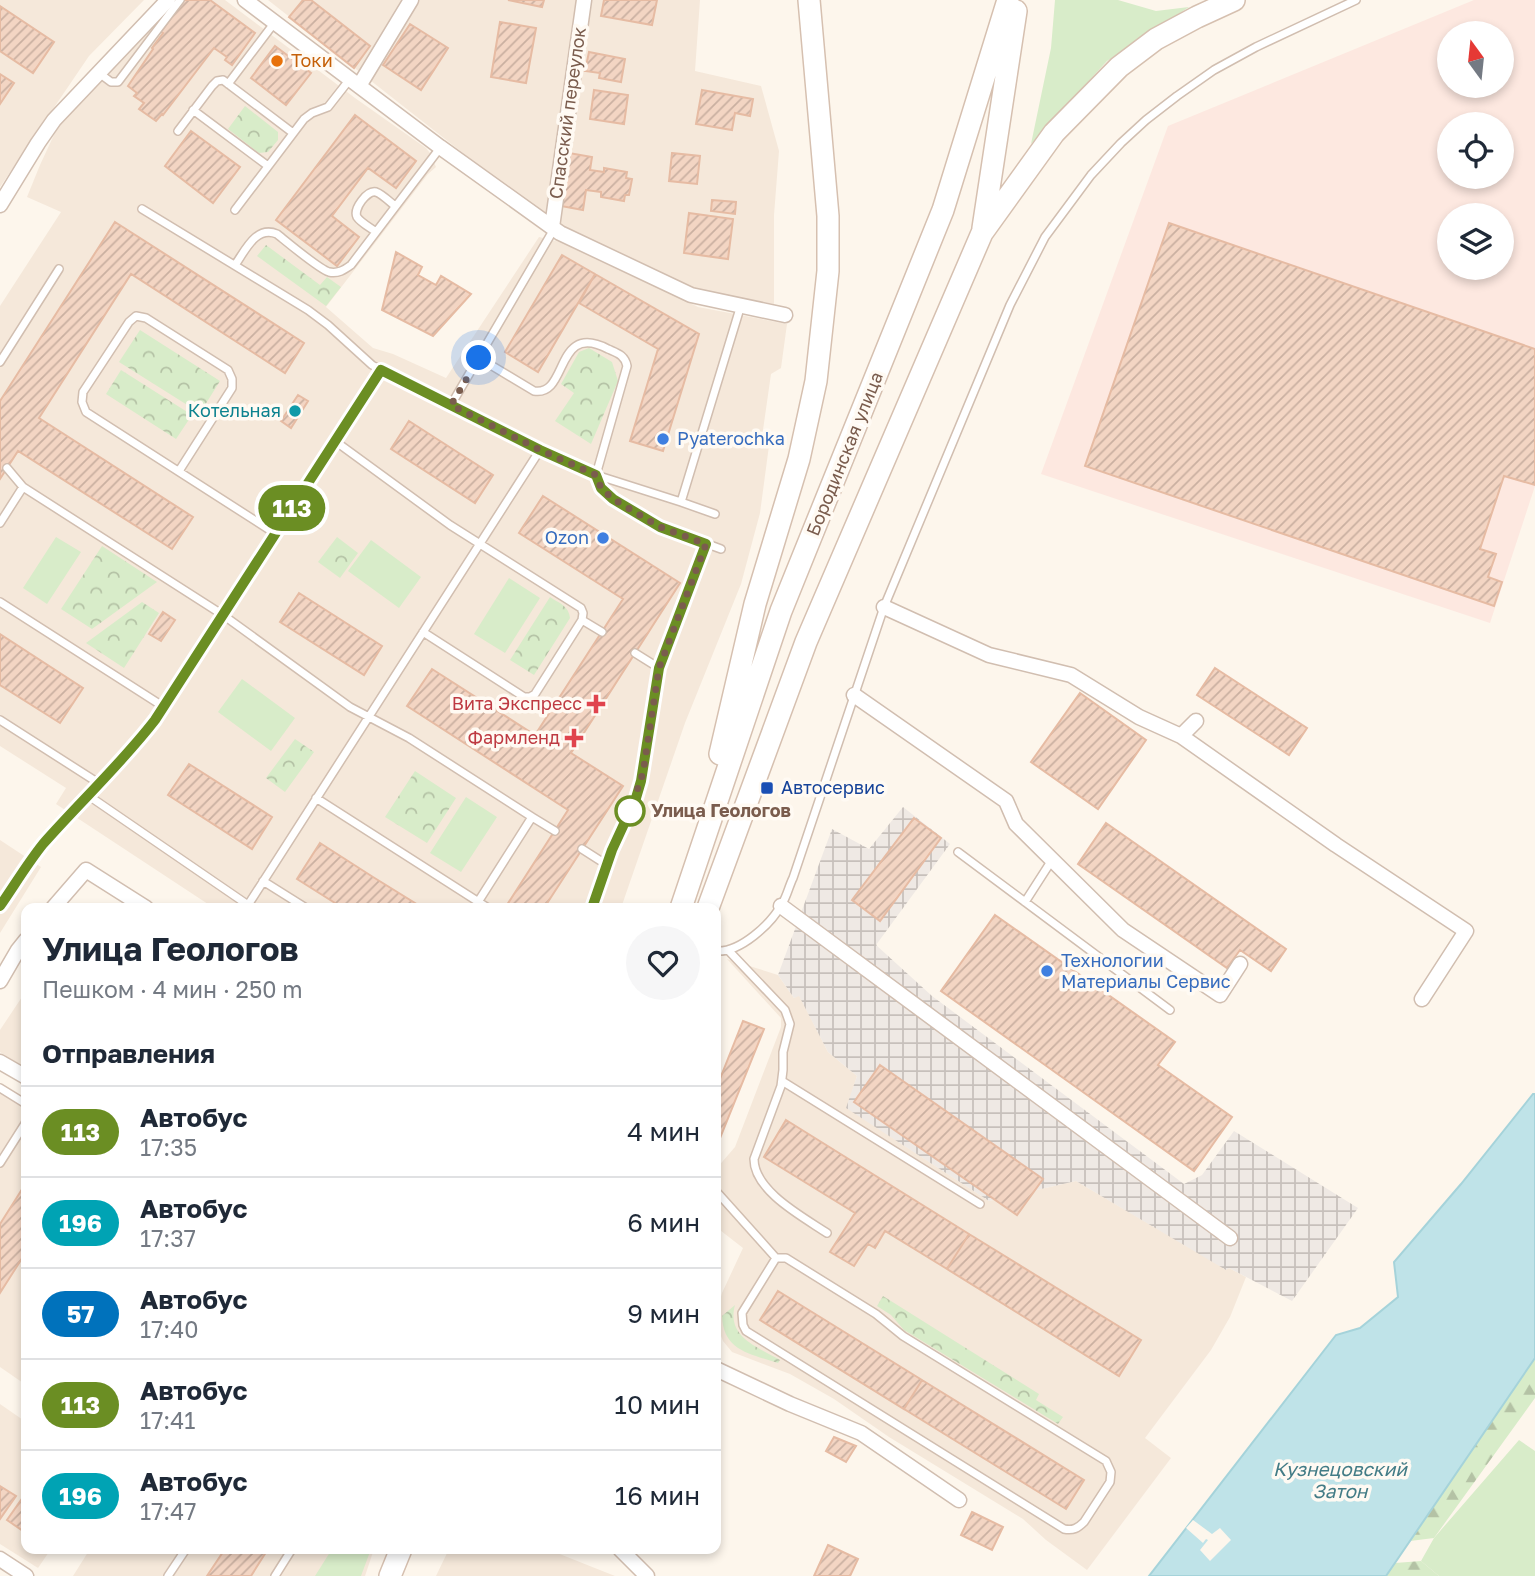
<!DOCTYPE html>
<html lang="ru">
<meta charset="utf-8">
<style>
:root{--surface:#fff;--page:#f6f6f7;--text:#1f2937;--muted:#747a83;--line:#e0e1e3}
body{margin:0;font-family:"Golos Text",sans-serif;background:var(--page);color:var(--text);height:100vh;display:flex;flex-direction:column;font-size:26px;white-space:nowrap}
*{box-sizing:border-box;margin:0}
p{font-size:23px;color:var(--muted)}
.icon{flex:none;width:38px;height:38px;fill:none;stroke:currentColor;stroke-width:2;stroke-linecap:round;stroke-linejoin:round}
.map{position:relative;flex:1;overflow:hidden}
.panel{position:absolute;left:21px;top:903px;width:700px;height:651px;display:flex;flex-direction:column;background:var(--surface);border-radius:14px;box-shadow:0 4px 10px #0003}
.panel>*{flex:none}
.badge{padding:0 14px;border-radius:23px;font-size:24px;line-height:46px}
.needle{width:46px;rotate:345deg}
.controls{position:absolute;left:1437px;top:21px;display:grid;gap:14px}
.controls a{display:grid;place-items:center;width:77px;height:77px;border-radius:50%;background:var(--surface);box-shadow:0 4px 10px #0003;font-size:35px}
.you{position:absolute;width:35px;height:35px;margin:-18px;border:5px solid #fff;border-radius:50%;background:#1a73e8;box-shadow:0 0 0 10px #1a73e833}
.map>.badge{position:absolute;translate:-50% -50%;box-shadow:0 0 0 4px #fff}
h2{padding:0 21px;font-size:26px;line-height:63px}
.round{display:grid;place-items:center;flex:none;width:74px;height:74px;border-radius:37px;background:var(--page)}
.summary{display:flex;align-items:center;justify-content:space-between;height:119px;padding:0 21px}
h1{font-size:33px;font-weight:700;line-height:52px}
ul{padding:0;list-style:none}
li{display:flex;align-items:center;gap:21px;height:91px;padding:0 21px;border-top:2px solid var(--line)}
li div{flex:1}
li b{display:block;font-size:26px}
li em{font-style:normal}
li .badge{min-width:77px;font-weight:700;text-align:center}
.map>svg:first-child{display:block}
</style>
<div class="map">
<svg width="1535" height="1576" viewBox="0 0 1535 1576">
<defs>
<pattern id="industrial-grid" width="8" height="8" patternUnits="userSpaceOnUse" patternTransform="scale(1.75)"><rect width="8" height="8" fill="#efe9e4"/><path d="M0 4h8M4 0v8" fill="none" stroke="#c7c0bb"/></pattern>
<pattern id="forest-firs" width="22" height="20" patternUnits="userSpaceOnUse" patternTransform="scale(1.75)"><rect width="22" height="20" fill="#d8ecc9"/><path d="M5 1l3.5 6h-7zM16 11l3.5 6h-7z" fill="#b4c2a5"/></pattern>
<pattern id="park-crowns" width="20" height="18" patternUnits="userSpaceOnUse" patternTransform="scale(1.75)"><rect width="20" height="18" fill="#d8ecc9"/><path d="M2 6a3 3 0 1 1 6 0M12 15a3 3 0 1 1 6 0" fill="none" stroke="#b4c2a5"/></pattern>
<pattern id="building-hatch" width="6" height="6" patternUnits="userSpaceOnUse" patternTransform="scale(1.75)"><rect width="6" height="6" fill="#f3d5c3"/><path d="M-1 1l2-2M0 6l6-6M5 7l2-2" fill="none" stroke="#cab0a1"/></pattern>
</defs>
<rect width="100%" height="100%" fill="#fdf6ec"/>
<path fill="#f5e8da" d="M0,0H144L89,56L0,187Z
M172,0H225L355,98L426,148L430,153L436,167L428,174L326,307L373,348L393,354L446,378L539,237L577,246L698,307L787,324L781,368L771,374L763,430L770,438L760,513L741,584L685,723L621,908H214L56,804L66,788L0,746V306L61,212L27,197L40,165L59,124Z
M268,0H700L695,71L761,86L779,151L774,215V304L695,289L557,227Z
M0,840L41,867L0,933Z
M727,959L778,975L794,998L799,995L828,1052L857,1076L847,1108L989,1201L1076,1181L1226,1269L1229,1268L1246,1277L1230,1317L1211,1350L1145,1438L1171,1458L1087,1570L1046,1540L1023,1519L889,1437L834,1399L790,1374L732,1352L723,1341L717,1326V1312L722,1293L743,1248L716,1227V1169L735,1147L781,1027V1018Z
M26,991V1068L0,1052V1030Z
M0,1084L26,1101V1385L0,1367Z
M0,1404L26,1422V1549H51L38,1568L0,1544Z
M90,1549H374L365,1576H73Z
M449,1549H547L615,1576H436Z"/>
<path fill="#fde8e0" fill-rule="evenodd" d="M1474,0H1535V486L1490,623L1041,474L1168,126ZM1449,33H1502V86H1449ZM1449,124H1502V177H1449ZM1449,215H1502V268H1449Z"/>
<path fill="url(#industrial-grid)" d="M903,807L950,844L876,945L932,996L1184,1184L1202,1175L1234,1131L1358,1208L1292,1301L1229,1268L1226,1270L1076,1181L989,1201L846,1108L857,1076L828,1052L799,996L794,998L778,975L832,829L869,849Z"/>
<path fill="#d8ecc9" d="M1055,0H1118L1156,11L1189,7L1107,61L1031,144L1051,48Z
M56,537L81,552L47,604L23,588Z
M371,540L421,577L399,608L348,571Z
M509,578L540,598L505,653L474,634Z
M242,679L295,718L271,751L218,712Z
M466,797L497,817L461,872L430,853Z
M1519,1440L1535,1451V1576H1439L1421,1561L1434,1538Z
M332,1549H371L361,1576H315Z"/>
<path fill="url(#forest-firs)" d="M1535,1358V1398L1434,1538L1410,1541Z
M1421,1561L1439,1576H1386L1395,1563Z"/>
<path fill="url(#park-crowns)" d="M245,106L278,132V140L268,152L259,153L228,129Z
M266,245L320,285L327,277L341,287L326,306L257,256Z
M140,330L220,381L200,413L119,362Z
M589,348L612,362L618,381L591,444L555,421L574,393L561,384L579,352Z
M121,370L192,415L176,439L106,394Z
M337,537L358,553L340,578L318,562Z
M102,546L157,582L92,629L61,609Z
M550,597C559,603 569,606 570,618L534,675L510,660Z
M142,602L159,613L124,668L86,643Z
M295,739L314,752L285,792L266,778Z
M415,771L456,798L427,843L385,817Z
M883,1296L1039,1394L1036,1400L1063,1417L1058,1424L904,1330L891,1315L877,1306Z
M735,1305C726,1337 758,1347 780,1360L778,1363C751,1354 723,1351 722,1316Z"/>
<path fill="#bfe3e8" stroke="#a5d3da" stroke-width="2" d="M1533,1094H1535V1358L1386,1576H1149L1336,1335L1360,1328L1398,1297L1394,1262L1461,1184Z"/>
<path fill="#fdf6ec" d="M1193,1520L1212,1534L1220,1528L1231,1540L1210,1561L1200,1550L1208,1540L1206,1539L1203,1543L1186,1528Z"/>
<path fill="url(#building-hatch)" stroke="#e6bba3" stroke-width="2" d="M184,0H210L255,33L232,65L225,60L227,57L214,48L163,115L162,114L156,121L139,109L144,103L134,96L137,93L128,86L153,49L152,48L163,33L161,32Z
M303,0H311L370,46L354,68L289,17Z
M508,0H544L542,7Z
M604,0H657L652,25L601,16Z
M0,6L54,42L33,73L0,51Z
M500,22L536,28L526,83L491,77Z
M410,24L448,48L421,90L383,65Z
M275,46L311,73L286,105L251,78Z
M589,52L625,59L621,82L599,78L600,73L585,71Z
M0,74L14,83L0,104Z
M594,90L628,95L624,124L590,119Z
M702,90L753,99L750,116L735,113L732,130L696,124Z
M355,115L416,161L396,188L368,168L332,216L359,237L337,266L276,220Z
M191,131L240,167L213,203L165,166Z
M569,153L592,157L590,170L604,172V168L627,172L626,178L632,179L629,195H625L624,201L601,197V192L586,190L583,210L561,206Z
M672,153L700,156L697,184L669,181Z
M712,200L736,202L735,214L711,211Z
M689,213L733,219L728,259L684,253Z
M115,222L304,343L285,373L131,274L39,418L193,517L172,549L18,451L0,479V401Z
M1169,223L1535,349V485L1504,476L1480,549L1496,554L1488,577L1502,582L1494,606L1085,466Z
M396,252L422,267L418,275L436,285L441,276L471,294L433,336L382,310Z
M562,255L595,274L538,372L505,352Z
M595,274L699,334L663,451L630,441L658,349L579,303Z
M298,395L308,401L291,428L281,421Z
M409,421L493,475L475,503L391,449Z
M543,496L680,583L571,753L623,786L544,908H505L568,810L407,706L432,669L535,735L623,599L519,533Z
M299,593L382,646L364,675L280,622Z
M163,612L175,620L161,641L149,634Z
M0,634L83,688L60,723L0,685Z
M1215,668L1307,728L1289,755L1197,695Z
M1080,693L1146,740L1098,809L1031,762Z
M189,764L272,817L252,849L168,795Z
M914,818L941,838L880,921L852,900Z
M1106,823L1286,949L1271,971L1240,950L1227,968L1078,864Z
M320,843L373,877L423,908H343L297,879Z
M995,915L1175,1042L1158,1065L1232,1117L1194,1171L941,991Z
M743,1021L764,1029L720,1138L716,1136V1089Z
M880,1065L1043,1179L1017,1215L854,1102Z
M786,1120L969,1234L947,1269L885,1231L875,1248L868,1244L854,1266L830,1252L855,1213L764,1157Z
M26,1183V1252L0,1293V1224Z
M969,1234L1141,1340L1119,1376L947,1269Z
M778,1291L922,1380L904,1409L760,1320Z
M922,1380L1084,1480L1066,1509L904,1409Z
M834,1437L856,1446L846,1462L826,1451Z
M0,1486L16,1496L0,1519Z
M26,1493V1533L7,1520Z
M972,1512L1003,1527L992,1550L961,1535Z
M828,1545L858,1559L850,1576H814Z
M225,1549H268L251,1576H207Z"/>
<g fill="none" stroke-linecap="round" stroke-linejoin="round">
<g stroke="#d1beb0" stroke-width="10">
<path id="lane" d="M99,73L111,82H118L180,0
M228,84L275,22
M193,110L268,166
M178,131L212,86L217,81L223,80L293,133
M142,209L308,310L328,325L372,365L381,370L540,450L596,475L681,502L715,514
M235,210L304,119L312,113L328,107L350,79
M376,232C371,228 361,223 357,217C353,209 367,190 376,192C382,194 390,202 395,206
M235,265C245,251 256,225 277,234C287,242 319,269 329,272C338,274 344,270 351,265L440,148
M479,358L534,391C569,397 554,321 608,349C617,353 625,355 627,366L596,475C599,486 604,492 613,499L661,527L721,549
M0,362L59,269
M451,405L554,229
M335,441L450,525L581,608L583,613L582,620L535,694L530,697H524L423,632
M7,468L23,487
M179,471L232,388V379L228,370L146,318L136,316L129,322L83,392L82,402L86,412L276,534
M681,502L741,305
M0,523L23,487L223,615L350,707L409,738L532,817L478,902
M0,602L164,707
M582,620L602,632
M635,653L659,668
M0,720L100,784
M89,796L248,905L540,450
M316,798L488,908
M532,817L555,831
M582,849L607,865
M958,852L1170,1010
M263,881L306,908
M1025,902L1052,860
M0,907C14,885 27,864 43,845C80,802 121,764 155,720L381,370
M592,908L612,850L636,798L641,781L659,668L706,544
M728,950L785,1010L790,1024L783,1052V1070L781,1086L754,1159C754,1191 803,1217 827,1233
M716,951C740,953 771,924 782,904C787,896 789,886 793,878L884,607L1010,305L1045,237L1091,175L1121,143L1146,120L1177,96L1214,70L1256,47L1356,0
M782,1081L980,1204
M0,1088L26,1104
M0,1163L26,1122
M716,1191L776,1258H786L876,1314L903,1336L1106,1461L1111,1472L1110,1482L1084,1522C1078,1528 1073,1531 1064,1529L746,1331L743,1325L742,1313L776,1258
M168,1576L186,1549
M275,1576L292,1549"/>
</g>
<g stroke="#d1beb0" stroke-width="17">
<path id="street" d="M245,0L440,147L560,233L691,295L785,315
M359,86L411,0
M0,205L38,143L54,120L168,0
M552,227L584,0
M884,607L989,655L1071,675L1139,717L1181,736L1196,721
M854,695L1006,801L1016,824L1123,930L1220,995L1240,964
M1181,736L1336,845L1466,931L1422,999
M781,906L1230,1238
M53,908L86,870L146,908
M0,981L18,950L26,940
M0,1062L26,1077
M716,1369L790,1404L861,1433L959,1500
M620,1549L647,1576
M0,1559L26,1576"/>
</g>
<g stroke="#d6c0b0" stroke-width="24">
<path id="secondary" d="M983,228L1016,11
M720,754L755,604L799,459L816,381L828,271V216L809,0
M681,908L781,611L943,210L1008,0
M708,908L806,642L982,233L1054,133L1119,67L1156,39L1197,17L1234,0
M390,1576L401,1549"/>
</g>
<use href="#lane" stroke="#fff" stroke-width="7"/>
<use href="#street" stroke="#fff" stroke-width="14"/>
<use href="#secondary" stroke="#fff" stroke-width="21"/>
</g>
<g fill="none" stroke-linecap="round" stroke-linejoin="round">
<g stroke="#fff" stroke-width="16">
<path id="line" d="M0,906C14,886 27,864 43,844C80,802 121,764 155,720L381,370L540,450L596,475L601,488L613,499L660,527L706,544L659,668L641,781L636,798L612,850L592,908"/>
</g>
<use href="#line" stroke="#6b8e23" stroke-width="10"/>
<path stroke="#7a5c4d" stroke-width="7" stroke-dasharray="0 12.6" d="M479,358L451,405L540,450L596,475L601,488L613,499L660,527L706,544L659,668L643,773L630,811"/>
</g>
<circle fill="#e8710a" stroke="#fffaf3" stroke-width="2.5" cx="277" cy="61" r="7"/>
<circle fill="#0f9aa8" stroke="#fffaf3" stroke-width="2.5" cx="295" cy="411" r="7"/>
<g fill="#3f7fe0" stroke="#fffaf3" stroke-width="2.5">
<circle cx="663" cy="439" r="7"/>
<circle cx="603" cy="538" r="7"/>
<circle cx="1047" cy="971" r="7"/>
</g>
<g fill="#e0444e" stroke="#fffaf3" stroke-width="2.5">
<path d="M592.5 693.5h7v7h7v7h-7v7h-7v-7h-7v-7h7z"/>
<path d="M570.5 727.5h7v7h7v7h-7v7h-7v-7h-7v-7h7z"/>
</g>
<rect fill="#1a4fb4" stroke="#fffaf3" stroke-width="2.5" x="760" y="781" width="14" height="14" rx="3.5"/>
<circle fill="#fff" stroke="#6b8e23" stroke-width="3.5" cx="630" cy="811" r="14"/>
<g text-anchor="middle" stroke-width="7" stroke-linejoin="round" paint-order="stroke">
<g font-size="18" fill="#c56008" stroke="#fffaf3" text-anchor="start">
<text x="291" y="67">Токи</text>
</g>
<g font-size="18" fill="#7a5c4d" stroke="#fffaf3">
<text transform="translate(568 113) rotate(-82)" y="6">Спасский переулок</text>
<text transform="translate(845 454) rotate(-68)" y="6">Бородинская улица</text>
</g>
<g font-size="18" fill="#0d838f" stroke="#fffaf3" text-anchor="end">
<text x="281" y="417">Котельная</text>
</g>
<g font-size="18" fill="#366cbe" stroke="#fffaf3" text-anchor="start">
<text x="677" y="445">Pyaterochka</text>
<text x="589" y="544" text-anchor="end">Ozon</text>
<text x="1061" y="967">Технологии<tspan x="1061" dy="21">Материалы Сервис</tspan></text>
</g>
<g font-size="18" fill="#be3a42" stroke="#fffaf3" text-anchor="end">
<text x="582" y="710">Вита Экспресс</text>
<text x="560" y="744">Фармленд</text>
</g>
<g font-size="18" fill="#164399" stroke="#fffaf3" text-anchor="start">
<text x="781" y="794">Автосервис</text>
</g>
<g font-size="18" font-weight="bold" fill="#7a5c4d" stroke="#fffaf3" text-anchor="start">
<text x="651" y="817">Улица Геологов</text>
</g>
<g font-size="19" font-style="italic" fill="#437c86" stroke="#fffaf3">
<text x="1340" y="1476">Кузнецовский<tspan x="1340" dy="22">Затон</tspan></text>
</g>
</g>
</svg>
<div class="controls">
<a><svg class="needle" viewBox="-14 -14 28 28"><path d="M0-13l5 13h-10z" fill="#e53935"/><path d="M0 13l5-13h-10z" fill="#747a83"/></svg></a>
<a><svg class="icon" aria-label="locate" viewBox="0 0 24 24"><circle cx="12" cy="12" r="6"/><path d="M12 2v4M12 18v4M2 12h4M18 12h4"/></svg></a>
<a><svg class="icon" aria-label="layers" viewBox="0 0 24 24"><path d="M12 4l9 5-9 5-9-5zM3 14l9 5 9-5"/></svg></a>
</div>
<div class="you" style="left:479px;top:358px"></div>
<b class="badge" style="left:292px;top:508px;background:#6b8e23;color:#fff">113</b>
<section class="panel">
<div class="summary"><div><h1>Улица Геологов</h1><p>Пешком · 4 мин · 250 m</p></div><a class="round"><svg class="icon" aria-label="heart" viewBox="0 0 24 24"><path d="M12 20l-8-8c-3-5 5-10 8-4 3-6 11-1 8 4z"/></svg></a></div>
<h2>Отправления</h2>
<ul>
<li><span class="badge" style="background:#6b8e23;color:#fff">113</span><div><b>Автобус</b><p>17:35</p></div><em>4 мин</em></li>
<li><span class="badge" style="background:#00a3b4;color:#fff">196</span><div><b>Автобус</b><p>17:37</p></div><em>6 мин</em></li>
<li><span class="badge" style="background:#0072bc;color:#fff">57</span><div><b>Автобус</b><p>17:40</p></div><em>9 мин</em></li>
<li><span class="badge" style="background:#6b8e23;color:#fff">113</span><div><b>Автобус</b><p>17:41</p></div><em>10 мин</em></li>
<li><span class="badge" style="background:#00a3b4;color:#fff">196</span><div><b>Автобус</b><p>17:47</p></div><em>16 мин</em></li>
</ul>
</section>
</div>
